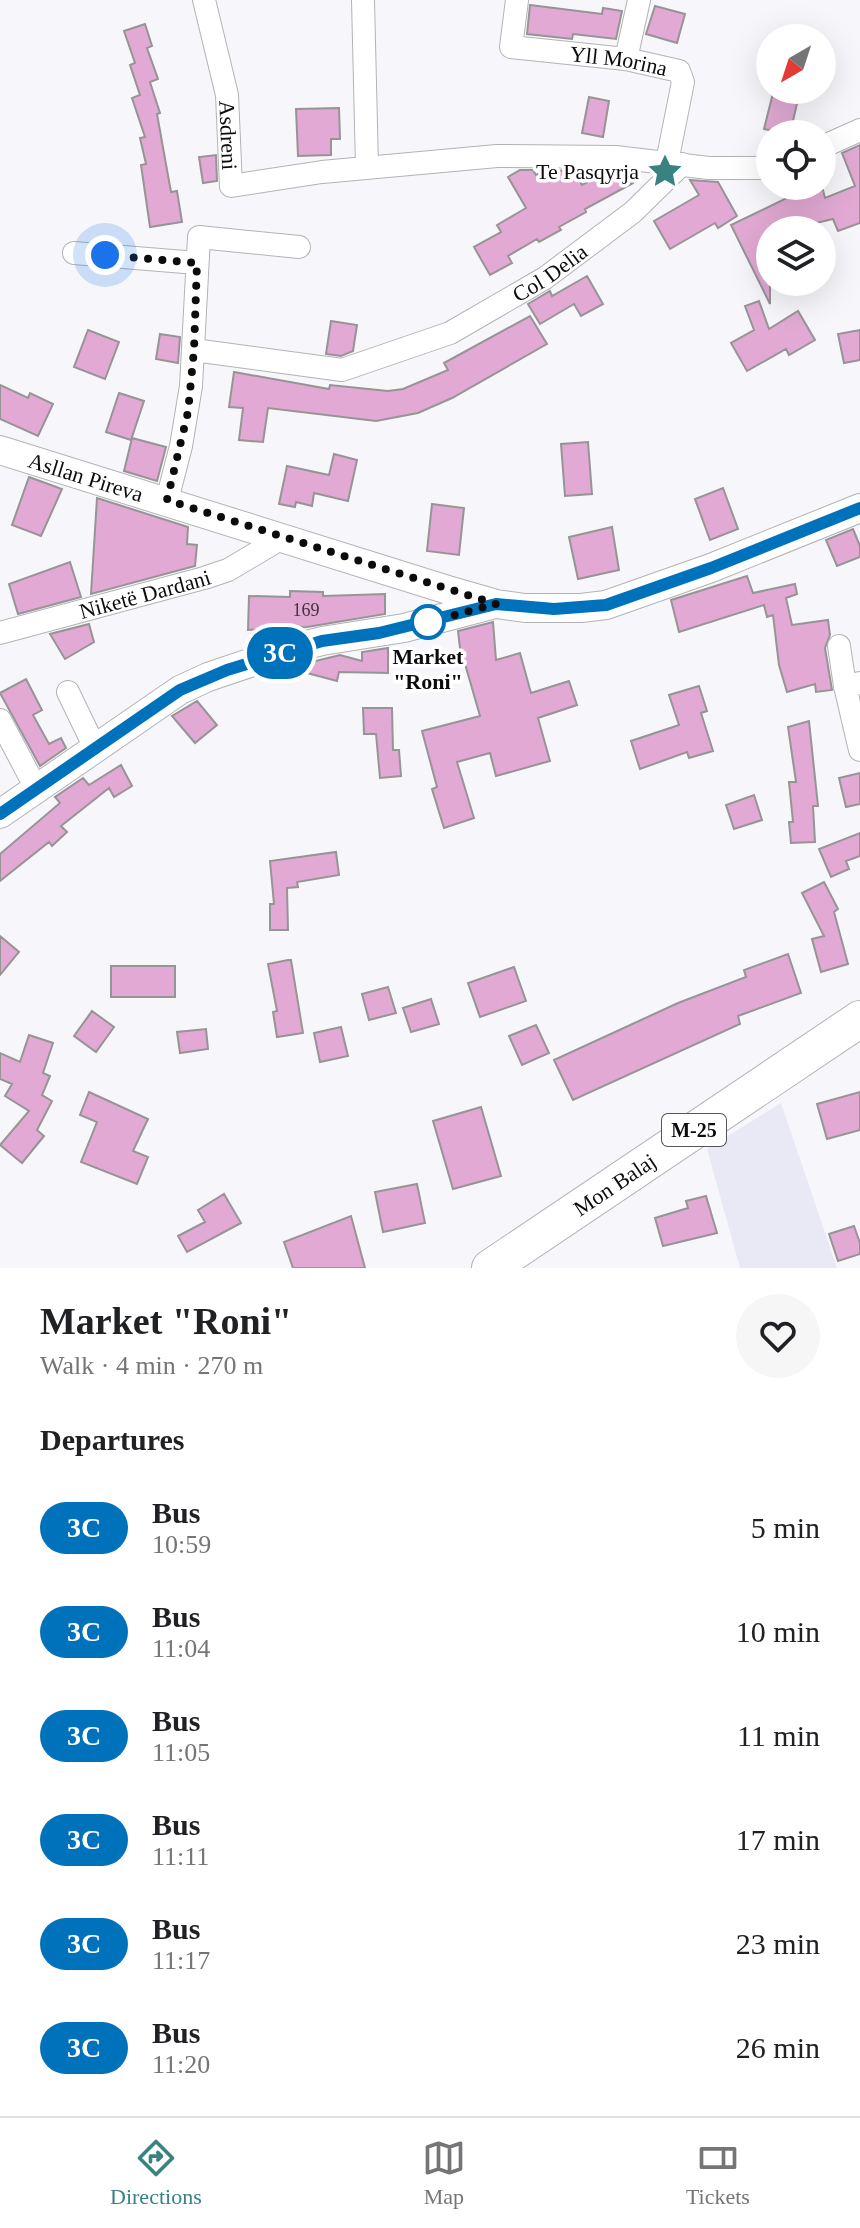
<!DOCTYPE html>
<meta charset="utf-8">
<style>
:root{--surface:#fff;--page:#f6f6f6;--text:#202124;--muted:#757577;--line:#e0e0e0;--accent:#398282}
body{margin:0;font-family:"Times New Roman",serif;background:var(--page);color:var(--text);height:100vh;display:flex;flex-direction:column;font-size:30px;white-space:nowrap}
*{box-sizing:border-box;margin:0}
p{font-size:26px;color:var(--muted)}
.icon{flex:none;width:44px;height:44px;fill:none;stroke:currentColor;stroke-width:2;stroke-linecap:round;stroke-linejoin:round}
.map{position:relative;height:1268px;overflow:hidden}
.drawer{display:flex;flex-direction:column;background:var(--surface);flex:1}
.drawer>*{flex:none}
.badge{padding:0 16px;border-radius:26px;font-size:28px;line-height:52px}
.needle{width:52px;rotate:219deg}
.tools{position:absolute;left:756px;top:24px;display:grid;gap:16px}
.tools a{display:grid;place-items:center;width:80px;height:80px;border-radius:50%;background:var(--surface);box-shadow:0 8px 32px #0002;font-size:40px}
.you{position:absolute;width:40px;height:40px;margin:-20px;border:6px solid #fff;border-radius:50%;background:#1a73e8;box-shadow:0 0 0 12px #1a73e833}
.map>.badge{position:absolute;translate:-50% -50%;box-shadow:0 0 0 4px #fff}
h2{padding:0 40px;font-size:30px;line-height:72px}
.round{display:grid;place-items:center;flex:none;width:84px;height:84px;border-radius:42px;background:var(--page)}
.headline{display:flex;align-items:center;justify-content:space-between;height:136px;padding:0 40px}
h1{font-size:38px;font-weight:700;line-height:60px}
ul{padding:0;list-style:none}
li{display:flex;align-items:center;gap:24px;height:104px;padding:0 40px}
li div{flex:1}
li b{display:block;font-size:30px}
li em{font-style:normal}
li .badge{min-width:88px;font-weight:700;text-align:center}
.tab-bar{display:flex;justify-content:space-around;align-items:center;height:112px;border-top:2px solid var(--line);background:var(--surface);font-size:22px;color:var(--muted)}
.tab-bar a{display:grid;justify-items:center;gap:4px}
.tab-bar .selected{color:var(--accent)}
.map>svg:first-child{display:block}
</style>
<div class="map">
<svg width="860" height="1268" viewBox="0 0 860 1268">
<rect width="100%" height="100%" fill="#f7f7fb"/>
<path fill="#e8e9f4" d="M781,1103L837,1268H740L707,1149Z"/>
<path fill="#e1a9d3" stroke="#979496" stroke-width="2" d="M530,5L602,14L603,8L622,11L616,39L573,34L572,39L527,34Z
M655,6L685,14L677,43L646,34Z
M145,24L152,46L147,48L158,79L150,82L160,113L157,114L171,192L177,191L182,222L150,227L141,165L146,164L140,138L145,137L132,98L140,95L130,65L135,63L124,31Z
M773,93L798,99L790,134L764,129Z
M589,97L609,101L603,137L582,133Z
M339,108L340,139H331V155L298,156L296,109Z
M860,145V223L838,231L833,219L787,230H770V304L731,225L789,197L786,186H822L825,198L855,186L842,153Z
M216,155L217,181L203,183L199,157Z
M520,170H533L536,175L545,170L574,171L582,185L608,171H614L627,173L633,183L585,209L586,212L559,227L561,230L539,242L537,239L508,256L512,263L490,275L474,247L501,232L497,225L526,208L508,177Z
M690,180L718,182L737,216L718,228L715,223L670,249L654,221L699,195Z
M587,276L603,304L581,316L574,304L540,324L528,304L550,291L552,296Z
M759,301L769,329L798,311L815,340L789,355L786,349L747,371L731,343L754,330L745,306Z
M530,316L547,344L452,398L418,413L376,421L268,408L263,442L239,440L243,408L229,407L234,372L329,389L330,385L388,391L403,389L448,370L444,363Z
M331,321L357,325L353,351L341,356L326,354Z
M88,330L119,342L105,379L74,367Z
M860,330V360L844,363L838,334Z
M160,334L180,337L178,363L156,359Z
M0,385L28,398L30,393L53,404L38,436L0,419Z
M119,393L144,401L131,440L106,432Z
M132,438L166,447L157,481L124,471Z
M588,442L592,494L565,496L561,444Z
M334,454L357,460L348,501L314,493L312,506L296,502L295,507L279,504L287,466L329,475Z
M29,477L62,489L41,536L12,525Z
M723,488L738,529L710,540L695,499Z
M97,498L188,527L187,544L197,545L195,566L91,594Z
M432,504L464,508L459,555L427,551Z
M612,527L619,570L578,579L569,537Z
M853,529L860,546V557L837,566L826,540Z
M70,562L81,597L18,614L9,584Z
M747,576L753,593L795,584L797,594L786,598L792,625L828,620L830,635L825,648L832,690L816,692L815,684L787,692L779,665L773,615L767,617L764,605L679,632L671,600Z
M290,591L323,592V596L385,594V614L307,627L248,630L249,596L290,597Z
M493,622L496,660L520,653L531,693L569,681L577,705L538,718L550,761L496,776L490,753L457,762L474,818L444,828L432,789L437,787L422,731L480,716L463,657H461L458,631Z
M89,624L94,642L65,659L50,634Z
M388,648V673L339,672L337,681L307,673L311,662L340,655L362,661V652Z
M26,679L42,710L33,715L49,744L61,738L66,748L40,766L0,693Z
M699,686L707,711L701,713L713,751L689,758L687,752L640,769L631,741L679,725L669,695Z
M197,701L217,725L195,743L172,716Z
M363,708H392L393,750H399L401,776L380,778L376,734H364Z
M809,721L818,806H813L815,842L791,843L789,822H793L789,782H796L788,727Z
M121,765L132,786L114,797L109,788L61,826L67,832L52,846L49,842L0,881V854L60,803L55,797L83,778L89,785Z
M860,773V804L846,807L839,778Z
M754,795L762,820L734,829L726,805Z
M860,833V856L846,861L849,869L831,877L819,849Z
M336,852L339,875L297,882L298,887L287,888L288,930H270V904H274L270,861Z
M824,882L838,909L834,912L848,964L821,972L812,939L824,936L802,893Z
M0,936L19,952L0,975Z
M788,954L801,993L738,1016L740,1024L573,1100L554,1060L678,1003L746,977L744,970Z
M288,960H291L303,1033L277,1037L273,1012L277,1011L268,964Z
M111,966H175V997H111Z
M514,967L526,1001L480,1017L468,983Z
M388,987L396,1013L369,1020L362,994Z
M431,999L439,1024L411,1032L403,1008Z
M92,1011L114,1027L96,1052L74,1036Z
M536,1025L549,1053L522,1065L509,1036Z
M341,1027L348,1056L320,1062L314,1033Z
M206,1029L208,1049L180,1053L177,1032Z
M29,1035L53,1043L43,1073L50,1076L42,1095L52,1101L37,1130L44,1136L22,1163L0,1145L29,1111L5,1096L12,1084L0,1079V1053L20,1062Z
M89,1092L148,1119L133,1151L148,1157L137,1184L81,1162L97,1122L80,1115Z
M860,1092V1130L827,1139L817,1104Z
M481,1107L501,1176L453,1189L433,1121Z
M417,1184L425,1223L383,1232L375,1192Z
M224,1194L241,1223L187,1252L178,1236L205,1222L198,1210Z
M706,1196L717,1233L663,1246L655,1218L688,1208L686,1201Z
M351,1216L365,1268H293L284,1242Z
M854,1226L860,1243V1254L838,1261L829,1234Z"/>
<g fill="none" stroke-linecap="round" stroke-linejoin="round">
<g stroke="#b3b3b6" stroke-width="24">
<g id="minor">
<path id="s1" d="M204,0L227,95L231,186L322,172L497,156L615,157L709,168H770"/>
<path d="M363,0L367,167"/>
<path id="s2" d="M517,0L511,47L626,59L679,71L683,82L667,162"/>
<path d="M626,59L639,0"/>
<path d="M822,147L860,130"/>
<path d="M74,253L197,263"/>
<path id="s3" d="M194,350L342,370L450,333L545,278L633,212L682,164"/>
<path d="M167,500L181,446L191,386L199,237L299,247"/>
<path id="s4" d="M0,633L204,578L228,570L282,538"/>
<path d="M839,646L845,686"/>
<path d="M860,683L845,686L860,750"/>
<path d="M68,692L96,750"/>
<path d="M0,720L37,790"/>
</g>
</g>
<g stroke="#b3b3b6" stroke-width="30">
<g id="tertiary">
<path id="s5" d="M0,450L448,590L496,604L525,608H581L606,605L711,568L860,508"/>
<path d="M0,814L180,690L208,677L288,650L322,641L404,628L495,604"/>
</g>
</g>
<g stroke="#b3b3b6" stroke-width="38">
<g id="primary">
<path id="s6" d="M490,1268L860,1019"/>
</g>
</g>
<use href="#minor" stroke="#fff" stroke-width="22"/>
<use href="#tertiary" stroke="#fff" stroke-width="28"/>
<use href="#primary" stroke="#fff" stroke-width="36"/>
</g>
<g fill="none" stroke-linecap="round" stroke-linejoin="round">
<g stroke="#fff" stroke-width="18">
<path id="line" d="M0,814L180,690L227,670L322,641L379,633L496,604L554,609L606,605L711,568L860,508"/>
</g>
<use href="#line" stroke="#0072bc" stroke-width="12"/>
<path stroke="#0c0c0d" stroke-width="8" stroke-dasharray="0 14.4" d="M105,255L197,263L194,350L188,412L167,500L496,604L428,622"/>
</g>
<defs>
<g id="sight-bare" transform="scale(2.76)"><path d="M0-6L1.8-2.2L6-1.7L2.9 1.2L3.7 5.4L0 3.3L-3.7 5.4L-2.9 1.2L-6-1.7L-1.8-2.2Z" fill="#398282" stroke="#fff" stroke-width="2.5" paint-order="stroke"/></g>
</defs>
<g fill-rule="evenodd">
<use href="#sight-bare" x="665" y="171"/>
</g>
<circle fill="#fff" stroke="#0072bc" stroke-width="4" cx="428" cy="622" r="16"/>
<g text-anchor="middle" stroke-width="7" stroke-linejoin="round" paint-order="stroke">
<g font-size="18" fill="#41333e">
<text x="306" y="616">169</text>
</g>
<rect fill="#fff" stroke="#555556" stroke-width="2" x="662" y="1114" width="64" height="32" rx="6"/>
<g font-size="20" font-weight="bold" fill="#0c0c0d">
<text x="694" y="1137">M-25</text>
</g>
<g font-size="22" fill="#0c0c0d" stroke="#fff">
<text dy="8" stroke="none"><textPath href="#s2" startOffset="156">Yll Morina</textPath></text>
<text dy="8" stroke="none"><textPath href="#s1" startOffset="138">Asdreni</textPath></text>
<text dy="8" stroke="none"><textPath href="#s3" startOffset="380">Col Delia</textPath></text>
<text dy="8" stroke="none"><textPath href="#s5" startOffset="90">Asllan Pireva</textPath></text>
<text dy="8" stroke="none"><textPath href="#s4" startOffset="150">Niketë Dardani</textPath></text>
<text dy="8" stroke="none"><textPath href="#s6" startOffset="150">Mon Balaj</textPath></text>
</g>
<g font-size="22" fill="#0c0c0d" stroke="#fff" text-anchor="end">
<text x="639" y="179">Te Pasqyrja</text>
</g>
<g font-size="22" font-weight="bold" fill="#0c0c0d" stroke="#fff">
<text x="428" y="664">Market<tspan x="428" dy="25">"Roni"</tspan></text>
</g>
</g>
</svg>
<div class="tools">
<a><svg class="needle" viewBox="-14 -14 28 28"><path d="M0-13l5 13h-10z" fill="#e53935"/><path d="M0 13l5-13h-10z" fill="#757577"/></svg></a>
<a><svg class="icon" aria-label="locate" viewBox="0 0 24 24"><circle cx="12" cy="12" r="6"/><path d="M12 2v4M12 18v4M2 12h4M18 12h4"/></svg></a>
<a><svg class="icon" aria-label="layers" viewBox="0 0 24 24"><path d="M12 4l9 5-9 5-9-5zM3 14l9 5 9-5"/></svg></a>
</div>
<div class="you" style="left:105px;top:255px"></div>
<b class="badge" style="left:280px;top:653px;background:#0072bc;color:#fff">3C</b>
</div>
<section class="drawer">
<div class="headline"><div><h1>Market &quot;Roni&quot;</h1><p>Walk · 4 min · 270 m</p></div><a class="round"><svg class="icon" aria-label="heart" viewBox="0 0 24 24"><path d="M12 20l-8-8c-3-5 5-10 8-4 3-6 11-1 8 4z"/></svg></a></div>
<h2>Departures</h2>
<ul>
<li><span class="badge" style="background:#0072bc;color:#fff">3C</span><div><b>Bus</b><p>10:59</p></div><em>5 min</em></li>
<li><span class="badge" style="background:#0072bc;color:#fff">3C</span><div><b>Bus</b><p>11:04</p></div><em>10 min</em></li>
<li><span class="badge" style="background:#0072bc;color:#fff">3C</span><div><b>Bus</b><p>11:05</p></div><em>11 min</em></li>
<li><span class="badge" style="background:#0072bc;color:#fff">3C</span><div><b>Bus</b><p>11:11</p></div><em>17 min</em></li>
<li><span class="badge" style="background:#0072bc;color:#fff">3C</span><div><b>Bus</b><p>11:17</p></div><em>23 min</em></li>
<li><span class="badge" style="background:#0072bc;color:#fff">3C</span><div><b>Bus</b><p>11:20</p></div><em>26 min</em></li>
</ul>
</section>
<nav class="tab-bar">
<a class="selected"><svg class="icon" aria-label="directions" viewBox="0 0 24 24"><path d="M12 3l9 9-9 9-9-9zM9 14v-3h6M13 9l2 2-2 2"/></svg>Directions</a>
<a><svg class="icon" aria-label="map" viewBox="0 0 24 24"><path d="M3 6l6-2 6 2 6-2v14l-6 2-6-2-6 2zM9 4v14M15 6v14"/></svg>Map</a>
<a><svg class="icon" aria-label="tickets" viewBox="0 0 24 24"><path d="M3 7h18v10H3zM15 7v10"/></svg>Tickets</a>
</nav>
